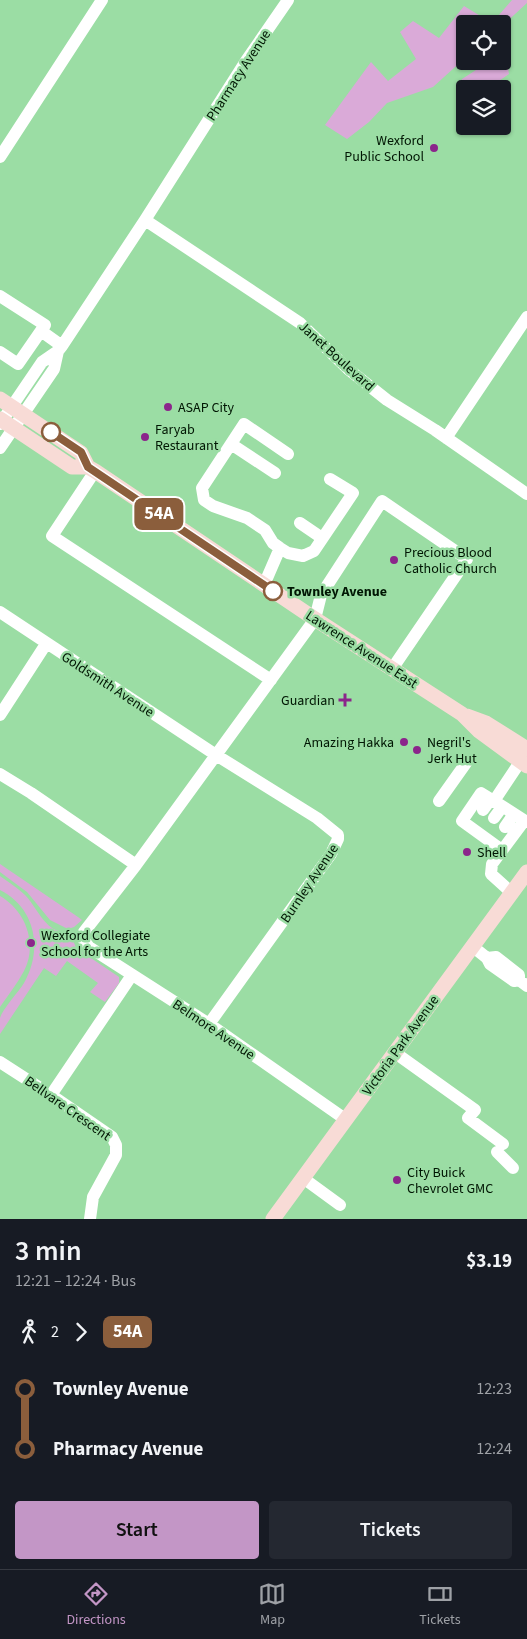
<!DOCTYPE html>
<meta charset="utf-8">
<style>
:root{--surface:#171b24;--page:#242831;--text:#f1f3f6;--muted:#9ea1a6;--line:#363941;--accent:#c396c6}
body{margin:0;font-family:"Source Sans 3",sans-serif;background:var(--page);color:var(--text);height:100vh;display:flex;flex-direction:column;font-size:19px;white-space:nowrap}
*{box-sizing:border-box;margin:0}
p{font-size:16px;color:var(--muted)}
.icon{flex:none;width:28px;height:28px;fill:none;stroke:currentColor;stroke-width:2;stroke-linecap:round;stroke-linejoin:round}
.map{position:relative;height:1219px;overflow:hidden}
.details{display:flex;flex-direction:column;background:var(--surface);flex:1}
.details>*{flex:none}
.badge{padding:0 10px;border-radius:8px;font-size:18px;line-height:32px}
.tools{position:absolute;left:456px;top:15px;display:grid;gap:10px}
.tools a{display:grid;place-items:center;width:55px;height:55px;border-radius:5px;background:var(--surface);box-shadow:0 1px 4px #0004;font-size:25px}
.map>.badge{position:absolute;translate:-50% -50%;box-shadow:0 0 0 2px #fff}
.legs{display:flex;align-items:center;gap:8px;height:55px;padding:0 15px;font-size:16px}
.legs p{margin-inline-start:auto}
.headline{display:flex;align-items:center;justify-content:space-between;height:85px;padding:0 15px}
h1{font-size:28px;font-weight:600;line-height:38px}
.primary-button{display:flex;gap:10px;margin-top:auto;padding:10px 15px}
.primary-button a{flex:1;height:58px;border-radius:5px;background:var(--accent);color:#111;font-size:20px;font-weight:600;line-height:58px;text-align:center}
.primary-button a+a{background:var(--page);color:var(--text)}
ul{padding:0 15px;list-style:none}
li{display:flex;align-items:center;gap:18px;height:60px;font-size:19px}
li i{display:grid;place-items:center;width:8px;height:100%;margin:0 6px;background:currentColor}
li i::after{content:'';width:12px;height:12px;margin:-6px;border:4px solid;border-radius:50%;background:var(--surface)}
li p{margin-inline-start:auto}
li:first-child i{background:linear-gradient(#0000 50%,currentColor 0)}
li:last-child i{background:linear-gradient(currentColor 50%,#0000 0)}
.menu{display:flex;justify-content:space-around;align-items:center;height:70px;border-top:1px solid var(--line);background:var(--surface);font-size:14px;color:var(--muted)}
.menu a{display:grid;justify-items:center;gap:2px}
.menu .on{color:var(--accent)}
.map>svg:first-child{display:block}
</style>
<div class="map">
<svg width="527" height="1219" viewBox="0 0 527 1219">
<rect width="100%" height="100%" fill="#9bdda4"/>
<path fill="#daaad8" d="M512,0H527V3L503,25L465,24V58L433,87L387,103L369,122L347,139L325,125L371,62L388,81L416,59L400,32L413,21L439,38L464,6L492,23Z
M490,61H503L508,68L509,74L496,83L492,89L463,90L460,85L462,79Z
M0,864L78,917L82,920L74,927L68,929L50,920L27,892L0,872Z
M0,876C8,882 18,888 25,895C37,907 47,935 66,931L71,935L76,948L119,977V983L105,1002L90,992L98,983L67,961L56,976L44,968L0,1034C0,1029 0,1022 0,1018C3,1008 18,993 24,983C43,950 36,908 0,890Z
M0,896C26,911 38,944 24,971C17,984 8,995 0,1007Z"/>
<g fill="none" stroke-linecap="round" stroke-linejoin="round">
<path stroke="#fff" stroke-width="12" d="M0,157L102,0
M145,220L300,323L348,369L387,400L435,430L527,494
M0,296L45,325L18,364L0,352
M41,331L62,346
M0,424L42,362L58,351L62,346L145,220L246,61L288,0
M446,438L527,317
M231,444L275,473
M0,448L54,369L58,351
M288,454L244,424L202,488L204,500L213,506L247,518L265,530L273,543L280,548L288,553L303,556L314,551L353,493L330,479
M95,471L52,536L271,680
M300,523L322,538
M264,585L280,548
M0,612L216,755L317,818L338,835V839L331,854L209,1024
M0,715L46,644
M520,762L494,801L527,822
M0,774L31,793L136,865
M439,801L466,763L460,759
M494,801L481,793L462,821L502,850
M483,810L491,799
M494,818L502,807
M505,827L514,814
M512,893L491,874L492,864L524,821
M472,946L487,958L490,964L514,981L519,980L527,986
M487,958L496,957L519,975V979
M394,1052L475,1110L468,1118L503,1144
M0,1062L51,1095L112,1137L116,1145V1155L93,1197L90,1219
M51,1095L132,975
M345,1119L209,1024L89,947L83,939L84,932L136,865L315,619L321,595L382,501L467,559L392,669
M497,1152L513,1168
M303,1178L340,1205"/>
<path stroke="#f8dbd6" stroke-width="15" d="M0,399L81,453L88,467
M0,419L72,467H88L95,471L315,619L462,714L479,731L527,766
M467,716L486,723L527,749
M273,1219L527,872"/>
</g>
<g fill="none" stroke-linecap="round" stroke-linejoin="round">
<g stroke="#fff" stroke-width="11">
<path id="line-1" d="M51,432L81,452L88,467L273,591"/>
</g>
<use href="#line-1" stroke="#8b5e3c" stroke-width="8"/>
</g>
<g fill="#8b258b" stroke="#9bdda4" stroke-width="2">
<circle cx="434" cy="148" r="5"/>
<circle cx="168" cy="407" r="5"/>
<circle cx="145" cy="437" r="5"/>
<circle cx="394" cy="560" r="5"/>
<path d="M342.5 692.5h5v5h5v5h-5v5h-5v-5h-5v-5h5z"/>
<circle cx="404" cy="742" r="5"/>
<circle cx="417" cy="750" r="5"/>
<circle cx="467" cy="852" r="5"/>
<circle cx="31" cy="943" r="5"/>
<circle cx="397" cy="1180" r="5"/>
</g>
<g fill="#fff" stroke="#8b5e3c" stroke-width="2.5">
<circle cx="51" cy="432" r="9"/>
<circle cx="273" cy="591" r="9"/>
</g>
<g text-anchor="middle" stroke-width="5" stroke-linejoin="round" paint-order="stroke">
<g font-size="14" fill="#001603" stroke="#9bdda4">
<text transform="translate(238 75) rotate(-57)" y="5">Pharmacy Avenue</text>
<text transform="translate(337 356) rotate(42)" y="5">Janet Boulevard</text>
<text transform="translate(362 649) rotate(33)" y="5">Lawrence Avenue East</text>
<text transform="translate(108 684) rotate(33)" y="5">Goldsmith Avenue</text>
<text transform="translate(309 883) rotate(-56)" y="5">Burnley Avenue</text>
<text transform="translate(214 1029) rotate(34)" y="5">Belmore Avenue</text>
<text transform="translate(400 1045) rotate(-54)" y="5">Victoria Park Avenue</text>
<text transform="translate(68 1108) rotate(35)" y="5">Bellvare Crescent</text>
</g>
<g font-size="14" fill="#001603" stroke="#9bdda4" text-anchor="start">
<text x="424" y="145" text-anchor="end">Wexford<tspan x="424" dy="16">Public School</tspan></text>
<text x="178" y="412">ASAP City</text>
<text x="155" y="434">Faryab<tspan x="155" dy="16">Restaurant</tspan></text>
<text x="404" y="557">Precious Blood<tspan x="404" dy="16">Catholic Church</tspan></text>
<text x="335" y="705" text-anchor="end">Guardian</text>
<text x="394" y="747" text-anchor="end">Amazing Hakka</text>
<text x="427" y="747">Negril's<tspan x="427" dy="16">Jerk Hut</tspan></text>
<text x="477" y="857">Shell</text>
<text x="41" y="940">Wexford Collegiate<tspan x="41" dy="16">School for the Arts</tspan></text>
<text x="407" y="1177">City Buick<tspan x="407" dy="16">Chevrolet GMC</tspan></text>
</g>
<g font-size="14" font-weight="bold" fill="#001603" stroke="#9bdda4" text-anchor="start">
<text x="287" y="596">Townley Avenue</text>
</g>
</g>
</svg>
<div class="tools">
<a><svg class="icon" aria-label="locate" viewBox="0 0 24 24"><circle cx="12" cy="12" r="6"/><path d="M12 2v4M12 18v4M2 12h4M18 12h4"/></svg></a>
<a><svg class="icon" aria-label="layers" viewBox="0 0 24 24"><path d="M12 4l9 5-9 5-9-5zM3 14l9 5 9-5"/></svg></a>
</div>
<b class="badge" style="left:159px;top:514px;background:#8b5e3c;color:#fff">54A</b>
</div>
<section class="details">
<div class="headline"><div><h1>3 min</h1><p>12:21 – 12:24 · Bus</p></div><b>$3.19</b></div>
<div class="legs"><svg class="icon" aria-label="walk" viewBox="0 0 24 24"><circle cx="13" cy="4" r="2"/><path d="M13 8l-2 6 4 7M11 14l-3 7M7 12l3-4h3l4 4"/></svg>2<svg class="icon" aria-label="forward" viewBox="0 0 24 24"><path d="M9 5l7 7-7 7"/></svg><b class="badge" style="background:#8b5e3c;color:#fff">54A</b></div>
<ul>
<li><i style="color:#8b5e3c"></i><b>Townley Avenue</b><p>12:23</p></li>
<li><i style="color:#8b5e3c"></i><b>Pharmacy Avenue</b><p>12:24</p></li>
</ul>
<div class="primary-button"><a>Start</a><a>Tickets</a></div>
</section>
<nav class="menu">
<a class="on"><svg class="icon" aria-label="directions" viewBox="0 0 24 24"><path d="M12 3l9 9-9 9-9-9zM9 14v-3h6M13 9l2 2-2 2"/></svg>Directions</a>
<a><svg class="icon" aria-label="map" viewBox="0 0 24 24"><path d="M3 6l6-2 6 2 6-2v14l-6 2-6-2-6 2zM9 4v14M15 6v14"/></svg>Map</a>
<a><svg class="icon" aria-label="tickets" viewBox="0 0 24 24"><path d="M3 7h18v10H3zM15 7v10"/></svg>Tickets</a>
</nav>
